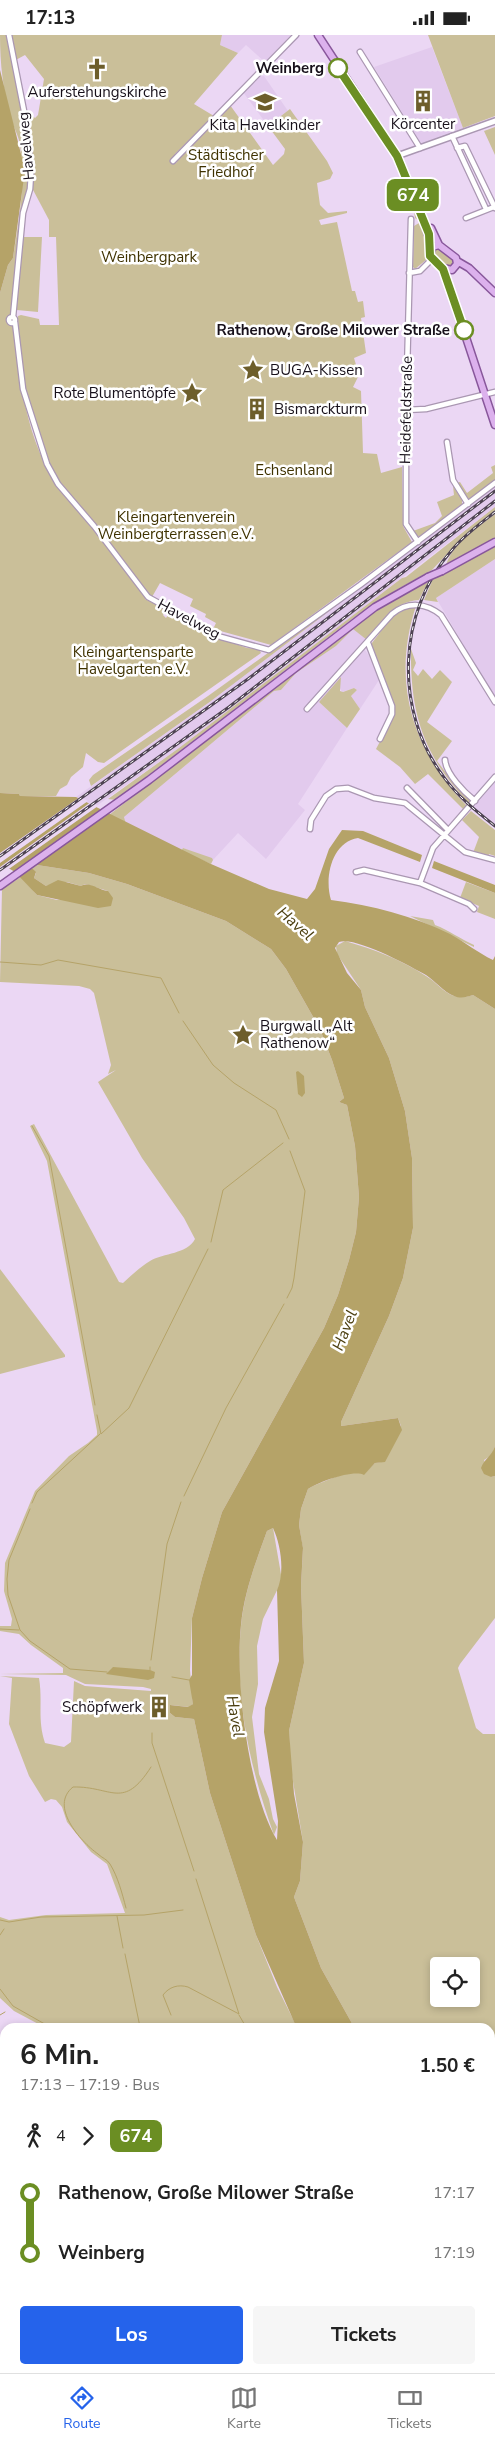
<!DOCTYPE html>
<html lang="de">
<meta charset="utf-8">
<style>
:root{--surface:#fff;--page:#f6f6f6;--text:#222;--muted:#767676;--line:#e0e0e0;--accent:#2563eb}
body{margin:0;font-family:"Nunito Sans",sans-serif;background:var(--page);color:var(--text);height:100vh;display:flex;flex-direction:column;font-size:19px;white-space:nowrap}
*{box-sizing:border-box;margin:0}
p{font-size:16px;color:var(--muted)}
.icon{flex:none;width:28px;height:28px;fill:none;stroke:currentColor;stroke-width:2;stroke-linecap:round;stroke-linejoin:round}
.map{position:relative;flex:1;overflow:hidden}
.sheet{position:absolute;left:0px;top:1988px;width:495px;height:351px;display:flex;flex-direction:column;background:var(--surface);border-radius:15px 15px 0 0;box-shadow:0 2px 8px #0003}
.sheet>*{flex:none}
.badge{padding:0 10px;border-radius:8px;font-size:18px;line-height:32px}
.buttons{position:absolute;left:430px;top:1922px;display:grid;gap:10px}
.buttons a{display:grid;place-items:center;width:50px;height:50px;border-radius:5px;background:var(--surface);box-shadow:0 2px 8px #0003;font-size:25px}
.map>.badge{position:absolute;translate:-50% -50%;box-shadow:0 0 0 2px #fff}
.legs{display:flex;align-items:center;gap:8px;height:55px;padding:0 20px;font-size:16px}
.legs p{margin-inline-start:auto}
.overview{display:flex;align-items:center;justify-content:space-between;height:85px;padding:0 20px}
h1{font-size:28px;font-weight:700;line-height:38px}
.button{display:flex;gap:10px;margin-top:auto;padding:10px 20px}
.button a{flex:1;height:58px;border-radius:5px;background:var(--accent);color:#fff;font-size:20px;font-weight:700;line-height:58px;text-align:center}
.button a+a{background:var(--page);color:var(--text)}
ul{padding:0 20px;list-style:none}
li{display:flex;align-items:center;gap:18px;height:60px;font-size:19px}
li i{display:grid;place-items:center;width:8px;height:100%;margin:0 6px;background:currentColor}
li i::after{content:'';width:12px;height:12px;margin:-6px;border:4px solid;border-radius:50%;background:var(--surface)}
li p{margin-inline-start:auto}
li:first-child i{background:linear-gradient(#0000 50%,currentColor 0)}
li:last-child i{background:linear-gradient(currentColor 50%,#0000 0)}
.status{display:flex;justify-content:space-between;align-items:center;height:35px;padding:0 25px;background:var(--surface);direction:ltr}
.status svg{height:14px;fill:currentColor}
.menu{display:flex;justify-content:space-around;align-items:center;height:70px;border-top:1px solid var(--line);background:var(--surface);font-size:14px;color:var(--muted)}
.menu a{display:grid;justify-items:center;gap:2px}
.menu .selected{color:var(--accent)}
.map>svg:first-child{display:block}
</style>
<div class="status"><b>17:13</b><svg viewBox="0 0 49 12"><path d="M0 12V9h3v3zM5 12V6h3v6zM10 12V3h3v9zM15 12V0h3v12zM26 1h20v11H26zM47 4h2v5h-2z"/></svg></div>
<div class="map">
<svg width="495" height="2338" viewBox="0 0 495 2338">
<rect width="100%" height="100%" fill="#ebd7f4"/>
<path fill="#e2caed" d="M222,0H291L265,27L246,10L238,18L220,10Z
M432,12L463,93L421,108L374,32Z
M264,41L288,76L268,91L243,57L251,49L255,48L257,42Z
M495,450V472L179,713L95,772L76,762L211,666Z
M495,524V663L436,563Z
M353,593L367,605L362,611L368,619L379,645L360,674L351,661L357,655L354,653L342,657L339,651L319,667L347,693L298,769L305,775L266,824L238,798L213,825L183,813L181,816L126,789L124,782L274,656L281,655L296,638L336,611Z
M495,747V788L474,772Z"/>
<path fill="#cabf99" fill-rule="evenodd" d="M0,0H222L220,10L238,18L194,69L214,81L175,119L176,128L181,120L230,70L273,130L284,119L285,114L268,91L290,74L327,126L333,138L330,144L317,148L320,170L328,178L347,176V178L319,185L321,190L337,187L352,256H355L358,267L363,266L365,282L361,283L366,318L354,323L359,340L353,352L361,356L363,418L377,419L381,438L402,432L403,491L412,507L271,610L213,594L216,588L205,582L206,579L190,571L193,564L160,548L152,562L149,560L145,564L165,574L163,580L166,583L170,577L219,603L247,613L259,614L261,618L104,728L98,727L86,718L83,732L71,742L67,750L60,754L56,761H20L19,759L0,758V258L8,230L13,223C19,184 27,144 19,105C17,98 13,91 11,83C3,56 0,29 0,0ZM25,20L44,44L38,80L35,83L21,70L12,27ZM32,153L49,185V202H56L59,290H40L39,284L21,280L18,281C20,341 32,418 73,464L70,466C28,421 20,349 13,290L7,286L11,278L20,179L28,154Z
M428,0H495V81L463,93Z
M495,92V120L484,96Z
M410,165L426,201C428,209 424,217 426,225L415,234L413,232L414,191L419,188L418,185L415,183L414,176L408,175Z
M22,202H42L38,277L17,275L16,272Z
M438,213L452,223V231L446,232L434,221L435,214Z
M495,430V445L469,464L465,462L457,448L460,447L467,458L493,438L491,432Z
M453,451L462,465V469L421,501H416L413,496L435,488L442,481L437,467L454,460Z
M495,472V476L462,503L432,535L396,555L352,584L116,765L108,764L179,713L402,543L406,542Z
M495,479V504L468,520L446,530C453,508 477,493 495,479Z
M495,510V524L436,563L438,567L424,565L433,544Z
M386,533L211,666L91,751L89,745L93,740L208,661Z
M428,547L419,565C393,567 383,586 367,605L353,594L336,611L296,638L281,655L274,656L124,782L126,789L109,780L365,582L383,570Z
M416,571C391,647 412,715 467,771L464,775L428,739L415,749L400,732L376,714L394,680L371,613L372,608C388,588 390,578 416,571Z
M411,614L416,628L413,635L418,641L423,634L432,644L440,635L452,647L427,687L452,706L437,726L459,755L470,764L469,768C423,721 410,678 411,614Z
M341,642L340,656L343,657L354,653L357,655L351,661L360,674L347,693L319,667Z
M471,776L495,795V821L489,819L488,822L473,818L479,802L462,785Z
M183,813L212,823L213,825L211,829L181,816Z
M37,830L89,838L127,849L226,886L271,914L286,934L320,994L332,1025L344,1063L339,1067L347,1070L355,1111L359,1162L356,1197L349,1225L338,1260L324,1293L222,1477L202,1543L192,1583L190,1635L193,1669L189,1672L171,1670L170,1678L175,1682L194,1684L210,1758L256,1900L277,1952L297,1992H44L14,1976L0,1963V1882L9,1885L46,1880L125,1878L107,1829L91,1817L67,1787L62,1772L56,1765L51,1764L45,1767L29,1741L9,1689L12,1643L0,1641L39,1643C43,1667 37,1684 45,1708L64,1712L71,1707L74,1646L85,1651L151,1656V1654L143,1652L85,1649L66,1640L0,1639L63,1638V1633L31,1610L19,1599L0,1596V1591H11L12,1584L4,1556L5,1528L35,1456L69,1421L88,1408L97,1400V1396L47,1126L30,1091L34,1089L119,1247L123,1248C132,1240 140,1232 150,1226C164,1218 187,1219 195,1204L184,1183L142,1123L98,1047L116,1035L108,1039L111,1030L94,958L90,954L79,951L0,947L2,854L21,842L37,860L57,865L108,856L85,849L81,851L67,847L46,851L34,843L36,838L32,833Z
M466,847L495,858V884L477,877L479,871L460,863Z
M410,881L433,885L435,890C449,895 460,904 474,910V912Z
M345,906C373,914 402,925 426,941C435,946 444,958 454,961C461,963 467,962 473,960L495,974V1411L492,1420L484,1425L491,1442L495,1441V1583L460,1629L458,1633L476,1693L483,1699H495V2120L490,2119V1992H354L321,1933L294,1862L300,1846L303,1807L290,1728L289,1696L304,1628L301,1551L303,1514L299,1490L301,1474L308,1454L313,1451C326,1446 351,1433 364,1439L375,1428L381,1427L401,1391L398,1383L341,1391V1387L389,1281L403,1243L413,1193L412,1123L405,1076L389,1023L365,972L361,955L337,919L336,911ZM439,1931H471V1964H439Z
M0,1234L65,1320V1322L0,1339Z
M273,1493L282,1545L263,1584L257,1611L258,1649L252,1682L259,1739L269,1764L273,1784L277,1792L274,1800C250,1733 234,1662 241,1591C244,1558 256,1526 267,1496Z
M490,2145L495,2146V2202L490,2191Z
M0,2223H5V2292H0Z"/>
<path fill="#b5a368" fill-rule="evenodd" d="M0,35L25,135L13,223L8,230L0,258Z
M0,758L19,759L20,761L76,762L211,829L269,854L307,864L315,854L329,814L342,795L363,796L422,820L420,827L358,803C332,807 324,842 331,865C372,870 413,881 450,899C465,907 478,918 493,925L495,921V974L473,960C466,962 461,964 454,961C444,957 435,946 426,940C410,931 355,901 339,907L335,913L347,938L361,955L365,972L389,1023L405,1076L412,1123L413,1193L403,1243L389,1281L341,1387V1391L398,1383L402,1395L385,1427L375,1428L364,1440C354,1434 318,1447 308,1454L301,1474L299,1490L303,1513L301,1551L304,1628L289,1696L294,1759L303,1807L300,1846L294,1862L321,1933L354,1992H297L295,1989L256,1900L210,1758L194,1684L175,1682L170,1678V1670L188,1672L193,1669L189,1645L192,1640V1583L202,1543L222,1477L324,1293L338,1260L349,1225L356,1197L359,1162L355,1111L347,1070L339,1067L344,1063L332,1025L320,994L286,934L271,914L226,886L127,849L89,838L37,830L32,833L36,837L34,843L46,851L58,845L81,851C90,846 98,855 108,856L113,863L111,871L98,873L37,860L15,837L10,834L0,833ZM273,1493C281,1510 285,1538 277,1555L279,1626L265,1673L264,1697L278,1786L277,1805C248,1757 235,1646 241,1590C244,1558 256,1526 267,1496Z
M434,826L495,850V858L432,833Z
M298,1036L304,1041L305,1058L302,1062L298,1059L296,1037Z
M495,1411V1441L491,1442L484,1439L481,1433C484,1424 492,1421 495,1411Z
M113,1632L150,1635L155,1637L154,1643L148,1645L106,1639Z
M490,2191L495,2202V2338H487V2334H490Z"/>
<path fill="#ebd7f4" d="M80,762L88,766L0,828V818Z
M91,767L98,771L6,836L0,835V832Z"/>
<g fill="none" stroke-linecap="round" stroke-linejoin="round">
<path stroke="#b5a368" stroke-width="1" d="M0,927L41,930L58,925L161,943L179,978
M183,986L213,1030L234,1048L276,1075L289,1104
M32,1091L49,1121L95,1370
M211,1207L223,1155L283,1108
M287,1263L292,1253L294,1243L305,1156L290,1116
M97,1380L101,1399L129,1373L208,1214
M184,1461L226,1373L284,1269
M32,1468L37,1457L100,1399
M30,1474L9,1525L7,1544L8,1560L20,1595L30,1606L70,1634L107,1637
M0,1594L19,1595
M151,1625L167,1509L181,1467
M150,1635V1632
M172,1642L189,1645
M152,1698V1708L194,1836
M126,1873C122,1858 118,1842 110,1829C107,1824 102,1823 98,1819C80,1806 49,1771 73,1752C112,1751 123,1776 151,1732
M117,1881L123,1913
M0,1885L9,1887L41,1882L144,1880L183,1875
M0,1900L4,1894
M125,1919L140,1992
M0,1954L13,1971L50,1992
M0,1980L5,1977
M171,1980L163,1960C169,1952 178,1949 188,1952L239,1979L196,1844
M239,1980L246,1992
M336,2338V2334"/>
<g stroke="#aa97b2" stroke-width="7">
<path id="minor" d="M9,0L27,91L31,139L30,154L23,178L13,282
M360,17L420,113
M452,101L486,174
M457,113L465,111L495,173
M173,126L296,0
M466,183L494,172
M411,184L406,375V489L418,507
M409,238L420,236L432,224
M9 285a3 3 0 1 1 6 0a3 3 0 1 1-6 0Z
M15,287L23,354L47,429L58,449L94,491L148,562L221,602L269,615L360,550L495,448
M406,375L426,374L495,357
M447,407L453,445L468,469
M368,608L392,671V679L380,704
M307,674L392,579C408,566 426,568 441,580L495,667
M445,725C446,739 464,757 475,766
M407,753L448,795
M310,794L311,785L326,761L336,754L348,753L374,763L405,768L465,817L495,825
M356,837L364,835L420,848L469,869L474,874
M420,848L433,813L495,742"/>
</g>
<g stroke="#aa97b2" stroke-width="8">
<path id="tertiary" d="M397,121L495,86"/>
</g>
<g stroke="#88579b" stroke-width="9">
<path id="primary" d="M318,0L397,121L422,181L432,212
M431,193L439,210L456,223L457,229L452,235L443,233L430,221L432,212L439,210
M457,226L469,233L495,258
M443,233L495,390
M442,536L495,507
M0,851L149,745L375,572L428,542"/>
</g>
<use href="#minor" stroke="#fff" stroke-width="4.5"/>
<use href="#tertiary" stroke="#fff" stroke-width="5"/>
<use href="#primary" stroke="#dcb1ed" stroke-width="6"/>
<g stroke="#4f4453" stroke-width="3">
<path id="rail" d="M495,477C480,489 464,500 452,515C397,577 394,675 443,741C457,761 476,776 495,791
M0,821L248,644L495,456
M0,835L229,672L495,466"/>
</g>
<use href="#rail" stroke="#fff" stroke-width="1" stroke-dasharray="4" stroke-linecap="butt"/>
<g stroke="#88579b" stroke-width="9" stroke-linecap="butt">
<path id="primary-bridge" d="M428,542L442,536"/>
</g>
<use href="#primary-bridge" stroke="#dcb1ed" stroke-width="6"/>
</g>
<g fill="none" stroke-linecap="round" stroke-linejoin="round">
<g stroke="#fff" stroke-width="11">
<path id="line-1" d="M338,33L397,121L429,199L430,221L443,234L464,295"/>
</g>
<use href="#line-1" stroke="#6b8e23" stroke-width="8"/>
</g>
<defs>
<g id="church-bare" transform="scale(1.725)"><path d="M-1.2-6h2.4v3.5h3.3v2.4h-3.3V6h-2.4V-.1h-3.3v-2.4h3.3Z" fill="#6d5e2b" stroke="#fff" stroke-width="2.5" paint-order="stroke"/></g>
<g id="building-bare" transform="scale(1.725)"><path d="M-4-6H4V6H1V3H-1V6H-4ZM-2.5-4.3h1.7v1.8h-1.7ZM.8-4.3h1.7v1.8H.8ZM-2.5-1h1.7V.8h-1.7ZM.8-1h1.7V.8H.8Z" fill="#6d5e2b" stroke="#fff" stroke-width="2.5" paint-order="stroke"/></g>
<g id="school-bare" transform="scale(1.725)"><path d="M0-5L7-2L0 1L-7-2ZM-4 1L0 2.5L4 1V4Q0 6-4 4Z" fill="#6d5e2b" stroke="#fff" stroke-width="2.5" paint-order="stroke"/></g>
<g id="sight-bare" transform="scale(1.725)"><path d="M0-6L1.8-2.2L6-1.7L2.9 1.2L3.7 5.4L0 3.3L-3.7 5.4L-2.9 1.2L-6-1.7L-1.8-2.2Z" fill="#6d5e2b" stroke="#fff" stroke-width="2.5" paint-order="stroke"/></g>
</defs>
<g fill-rule="evenodd">
<use href="#church-bare" x="97" y="34"/>
<use href="#building-bare" x="423" y="66"/>
<use href="#school-bare" x="265" y="67"/>
<use href="#sight-bare" x="253" y="335"/>
<use href="#sight-bare" x="192" y="358"/>
<use href="#building-bare" x="257" y="374"/>
<use href="#sight-bare" x="243" y="1000"/>
<use href="#building-bare" x="159" y="1672"/>
</g>
<g fill="#fff" stroke="#6b8e23" stroke-width="2.5">
<circle cx="338" cy="33" r="9"/>
<circle cx="464" cy="295" r="9"/>
</g>
<g text-anchor="middle" stroke-width="5" stroke-linejoin="round" paint-order="stroke">
<g font-size="15" font-weight="bold" fill="#17101a" stroke="#fff" text-anchor="end">
<text x="324" y="38">Weinberg</text>
<text x="450" y="300">Rathenow, Große Milower Straße</text>
</g>
<g font-size="15" fill="#17101a" stroke="#fff">
<text x="97" y="62">Auferstehungskirche</text>
<text x="423" y="94">Körcenter</text>
<text x="265" y="95">Kita Havelkinder</text>
<text x="270" y="340" text-anchor="start">BUGA-Kissen</text>
<text x="176" y="363" text-anchor="end">Rote Blumentöpfe</text>
<text x="274" y="379" text-anchor="start">Bismarckturm</text>
<text x="260" y="996" text-anchor="start">Burgwall „Alt<tspan x="260" dy="17">Rathenow“</tspan></text>
<text x="142" y="1677" text-anchor="end">Schöpfwerk</text>
</g>
<g font-size="15" fill="#17101a" stroke="#fff">
<text transform="translate(26 111) rotate(-95)" y="5">Havelweg</text>
<text transform="translate(406 375) rotate(-89)" y="5">Heidefeldstraße</text>
<text transform="translate(189 584) rotate(28)" y="5">Havelweg</text>
</g>
<g font-size="15" fill="#3f3200" stroke="#fff">
<text x="226" y="125">Städtischer<tspan x="226" dy="17">Friedhof</tspan></text>
<text x="149" y="227">Weinbergpark</text>
<text x="294" y="440">Echsenland</text>
<text x="176" y="487">Kleingartenverein<tspan x="176" dy="17">Weinbergterrassen e.V.</tspan></text>
<text x="133" y="622">Kleingartensparte<tspan x="133" dy="17">Havelgarten e.V.</tspan></text>
</g>
<g font-size="16" font-style="italic" fill="#4c3f10" stroke="#fff">
<text transform="translate(296 888) rotate(41)" y="6">Havel</text>
<text transform="translate(344 1295) rotate(-69)" y="6">Havel</text>
<text transform="translate(236 1681) rotate(80)" y="6">Havel</text>
</g>
</g>
</svg>
<div class="buttons">
<a><svg class="icon" aria-label="locate" viewBox="0 0 24 24"><circle cx="12" cy="12" r="6"/><path d="M12 2v4M12 18v4M2 12h4M18 12h4"/></svg></a>
</div>
<b class="badge" style="left:413px;top:160px;background:#6b8e23;color:#fff">674</b>
<section class="sheet">
<div class="overview"><div><h1>6 Min.</h1><p>17:13 – 17:19 · Bus</p></div><b>1.50 €</b></div>
<div class="legs"><svg class="icon" aria-label="walk" viewBox="0 0 24 24"><circle cx="13" cy="4" r="2"/><path d="M13 8l-2 6 4 7M11 14l-3 7M7 12l3-4h3l4 4"/></svg>4<svg class="icon" aria-label="forward" viewBox="0 0 24 24"><path d="M9 5l7 7-7 7"/></svg><b class="badge" style="background:#6b8e23;color:#fff">674</b></div>
<ul>
<li><i style="color:#6b8e23"></i><b>Rathenow, Große Milower Straße</b><p>17:17</p></li>
<li><i style="color:#6b8e23"></i><b>Weinberg</b><p>17:19</p></li>
</ul>
<div class="button"><a>Los</a><a>Tickets</a></div>
</section>
</div>
<nav class="menu">
<a class="selected"><svg class="icon" aria-label="directions" viewBox="0 0 24 24"><path d="M12 3l9 9-9 9-9-9zM9 14v-3h6M13 9l2 2-2 2"/></svg>Route</a>
<a><svg class="icon" aria-label="map" viewBox="0 0 24 24"><path d="M3 6l6-2 6 2 6-2v14l-6 2-6-2-6 2zM9 4v14M15 6v14"/></svg>Karte</a>
<a><svg class="icon" aria-label="tickets" viewBox="0 0 24 24"><path d="M3 7h18v10H3zM15 7v10"/></svg>Tickets</a>
</nav>
